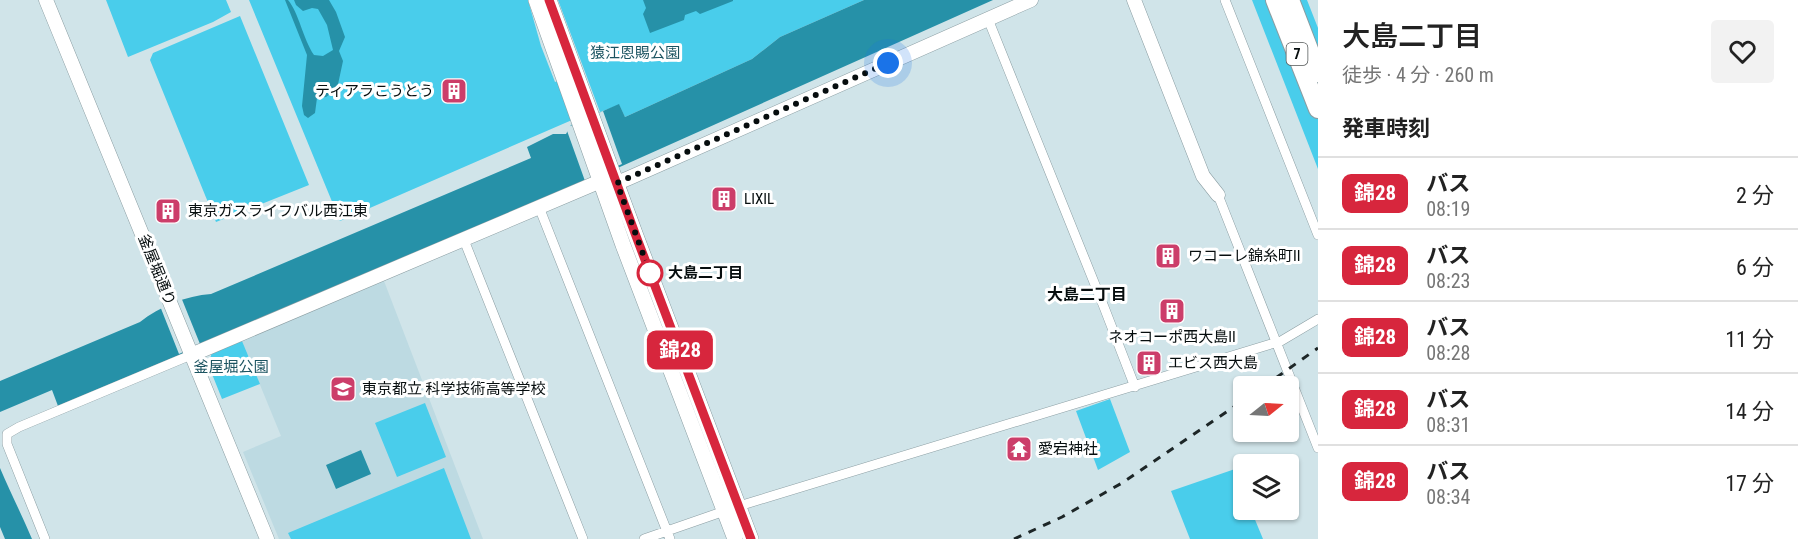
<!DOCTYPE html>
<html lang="ja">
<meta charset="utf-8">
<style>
:root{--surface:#fff;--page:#f2f2f2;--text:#222;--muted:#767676;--line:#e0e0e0}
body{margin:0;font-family:"Roboto Condensed","Noto Sans JP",sans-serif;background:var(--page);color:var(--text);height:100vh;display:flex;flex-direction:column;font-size:22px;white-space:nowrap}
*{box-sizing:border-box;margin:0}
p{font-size:20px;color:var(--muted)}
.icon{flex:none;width:33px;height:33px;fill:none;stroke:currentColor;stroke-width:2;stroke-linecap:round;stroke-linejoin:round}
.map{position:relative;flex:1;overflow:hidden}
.panel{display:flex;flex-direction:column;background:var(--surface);width:480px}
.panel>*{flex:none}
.badge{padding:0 12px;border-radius:9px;font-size:21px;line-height:39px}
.needle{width:39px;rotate:72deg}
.fabs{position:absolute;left:1233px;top:376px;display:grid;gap:12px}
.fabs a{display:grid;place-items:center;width:66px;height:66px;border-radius:6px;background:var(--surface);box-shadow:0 2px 4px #0004;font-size:30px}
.you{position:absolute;width:30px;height:30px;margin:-15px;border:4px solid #fff;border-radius:50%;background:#1a73e8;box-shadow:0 0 0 9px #1a73e833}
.map>.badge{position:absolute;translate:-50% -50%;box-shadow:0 0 0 3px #fff}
h2{padding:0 24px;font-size:22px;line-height:54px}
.round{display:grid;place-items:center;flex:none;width:63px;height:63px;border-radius:6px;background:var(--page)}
.head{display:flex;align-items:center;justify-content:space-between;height:102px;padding:0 24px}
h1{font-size:28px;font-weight:600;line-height:45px}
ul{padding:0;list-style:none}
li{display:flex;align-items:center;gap:18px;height:72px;padding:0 24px;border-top:2px solid var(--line)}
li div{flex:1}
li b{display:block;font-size:22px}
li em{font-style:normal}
li .badge{min-width:66px;font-weight:700;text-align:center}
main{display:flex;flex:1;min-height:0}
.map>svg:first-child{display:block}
</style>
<main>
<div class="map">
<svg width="1318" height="539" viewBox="0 0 1318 539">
<rect width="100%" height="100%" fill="#d0e4e9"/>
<path fill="#bddae2" d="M384,281L483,539H279L243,452L281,436L242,341Z"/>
<path fill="#49cdeb" d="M106,0H226L231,12L213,22L128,57Z
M249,0H528L541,46L555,82L558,81L572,120L340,221Z
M558,0H864L780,37L752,59L625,117L619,105L600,112Z
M1252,0H1307L1318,28V169Z
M240,16L309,185L216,222L150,60L153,53Z
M242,341L260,384L222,399L208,364L213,350Z
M1110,399L1130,452L1098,470L1076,411Z
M425,403L446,457L397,477L375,423Z
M444,468L471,539H291L288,533Z
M1235,469L1243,491L1244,510H1251L1263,539H1190L1171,491Z"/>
<path fill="#2691a8" d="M285,0H288C299,13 303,39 314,55L323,56L333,50L327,25L318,9L312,8L303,11L296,5L294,0H329L336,12L345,37L339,51L343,61L337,89L326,97L317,98L315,113L308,118L304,115L302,106L307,55Z
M643,0H733V1L700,14L696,11L685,15L684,20L650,33L643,14L646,8Z
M864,0H993L470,234L58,406L52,390L0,412V381L140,322C160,306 186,296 211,294L531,158L527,147L553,134H566L571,125L619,104L625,117L752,59L780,37Z
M361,450L371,474L336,489L326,465Z
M0,468C10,492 22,515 32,539H5L0,527Z"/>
<path fill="#d0e4e9" d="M603,111L622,164L585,181L566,128Z
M181,297L200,344L179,354L160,306Z"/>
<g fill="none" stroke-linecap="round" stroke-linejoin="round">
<g stroke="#8a9da2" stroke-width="10">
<path id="street" d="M1225,0L1318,235
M988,19L1104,307L1135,387
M1218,195L1318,448
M539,207L670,539
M464,240L583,539
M45,539L7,444V434L19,427L191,355
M644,539L739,506L1281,341L1318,319"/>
</g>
<g stroke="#8a9da2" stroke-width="15">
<path id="secondary" d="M46,0L267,539
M1134,0L1203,176L1218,195
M191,355L596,183H617L629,178L1031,0"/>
</g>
<g stroke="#8a9da2" stroke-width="16">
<path id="primary" d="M536,0L623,245L735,539
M549,0L636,236L751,539"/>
</g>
<g stroke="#8a9da2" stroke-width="20">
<path id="highway" d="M1275,0L1318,109
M1290,0L1318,73"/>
</g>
<use href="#street" stroke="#fff" stroke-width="9"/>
<use href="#secondary" stroke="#fff" stroke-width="14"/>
<use href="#primary" stroke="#fff" stroke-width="15"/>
<use href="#highway" stroke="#fff" stroke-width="18"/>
<path stroke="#1d2627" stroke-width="3" stroke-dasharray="8 8" stroke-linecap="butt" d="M1263,387L1318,348
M1014,539L1062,517L1122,483L1244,400"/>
</g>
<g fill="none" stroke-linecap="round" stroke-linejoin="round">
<g stroke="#fff" stroke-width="14">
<path id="line" d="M549,0L636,236L751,539"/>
</g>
<use href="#line" stroke="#d7263d" stroke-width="9"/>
<path stroke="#060d0e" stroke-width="6" stroke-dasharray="0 10.8" d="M650,273L617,183L888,63"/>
</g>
<defs>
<g id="building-square" transform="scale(1.35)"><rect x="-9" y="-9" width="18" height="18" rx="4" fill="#cc3e6a" stroke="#fff"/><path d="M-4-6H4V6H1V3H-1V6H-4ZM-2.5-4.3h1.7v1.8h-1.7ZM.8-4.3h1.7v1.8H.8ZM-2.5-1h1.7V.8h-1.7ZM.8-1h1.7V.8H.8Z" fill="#fff"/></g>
<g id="school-square" transform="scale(1.35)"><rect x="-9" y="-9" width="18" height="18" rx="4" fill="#cc3e6a" stroke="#fff"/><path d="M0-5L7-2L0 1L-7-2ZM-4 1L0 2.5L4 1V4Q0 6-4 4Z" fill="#fff"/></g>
<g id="temple-square" transform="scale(1.35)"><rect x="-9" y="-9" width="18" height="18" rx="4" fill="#cc3e6a" stroke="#fff"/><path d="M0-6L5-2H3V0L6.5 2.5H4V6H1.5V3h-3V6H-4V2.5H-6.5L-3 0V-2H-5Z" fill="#fff"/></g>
</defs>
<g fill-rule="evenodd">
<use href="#building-square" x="454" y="91"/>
<use href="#building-square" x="724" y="199"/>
<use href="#building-square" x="168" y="211"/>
<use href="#building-square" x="1168" y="256"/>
<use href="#building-square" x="1172" y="311"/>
<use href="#building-square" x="1149" y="363"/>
<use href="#school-square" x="343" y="389"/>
<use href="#temple-square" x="1019" y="449"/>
</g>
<circle fill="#fff" stroke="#d7263d" stroke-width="3" cx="650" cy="273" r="12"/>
<g text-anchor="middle" stroke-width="6" stroke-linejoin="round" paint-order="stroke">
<rect fill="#fff" stroke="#515656" stroke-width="1.5" x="1286.5" y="43" width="21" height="22" rx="4.5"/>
<g font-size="14" font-weight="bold" fill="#060d0e">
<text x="1297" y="59">7</text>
</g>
<g font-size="15" fill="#1c5461" stroke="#fff">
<text x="635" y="58">猿江恩賜公園</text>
<text x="231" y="372">釜屋堀公園</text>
</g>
<g font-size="15" fill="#060d0e" stroke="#fff" text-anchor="start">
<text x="434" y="96" text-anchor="end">ティアラこうとう</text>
<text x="744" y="204">LIXIL</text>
<text x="188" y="216">東京ガスライフバル西江東</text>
<text x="1188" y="261">ワコーレ錦糸町II</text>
<text x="1172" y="342" text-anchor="middle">ネオコーポ西大島II</text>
<text x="1168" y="368">エビス西大島</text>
<text x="362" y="394">東京都立 科学技術高等学校</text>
<text x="1038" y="454">愛宕神社</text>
</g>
<g font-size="15" fill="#060d0e" stroke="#fff">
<text transform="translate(157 270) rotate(68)" y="5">釜屋堀通り</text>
</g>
<g font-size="15" font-weight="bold" fill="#060d0e" stroke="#fff" text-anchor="start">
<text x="668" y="278">大島二丁目</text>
</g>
<g font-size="16" font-weight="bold" fill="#060d0e" stroke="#fff">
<text x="1087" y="300">大島二丁目</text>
</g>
</g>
</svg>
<div class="fabs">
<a><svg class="needle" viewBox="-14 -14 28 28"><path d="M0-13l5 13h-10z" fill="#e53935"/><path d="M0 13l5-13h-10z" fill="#767676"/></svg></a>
<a><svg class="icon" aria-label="layers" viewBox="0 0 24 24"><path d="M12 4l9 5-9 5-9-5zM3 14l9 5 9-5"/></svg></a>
</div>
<div class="you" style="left:888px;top:63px"></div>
<b class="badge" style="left:680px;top:350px;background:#d7263d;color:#fff">錦28</b>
</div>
<section class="panel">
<div class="head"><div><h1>大島二丁目</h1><p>徒歩 · 4 分 · 260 m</p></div><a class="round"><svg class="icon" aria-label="heart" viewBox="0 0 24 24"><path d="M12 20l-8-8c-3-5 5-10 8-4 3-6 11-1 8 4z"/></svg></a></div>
<h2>発車時刻</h2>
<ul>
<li><span class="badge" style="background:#d7263d;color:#fff">錦28</span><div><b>バス</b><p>08:19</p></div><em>2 分</em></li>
<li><span class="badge" style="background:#d7263d;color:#fff">錦28</span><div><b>バス</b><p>08:23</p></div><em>6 分</em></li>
<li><span class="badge" style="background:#d7263d;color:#fff">錦28</span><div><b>バス</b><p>08:28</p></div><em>11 分</em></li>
<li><span class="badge" style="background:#d7263d;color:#fff">錦28</span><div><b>バス</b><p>08:31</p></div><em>14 分</em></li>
<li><span class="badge" style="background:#d7263d;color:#fff">錦28</span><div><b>バス</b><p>08:34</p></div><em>17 分</em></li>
</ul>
</section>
</main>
